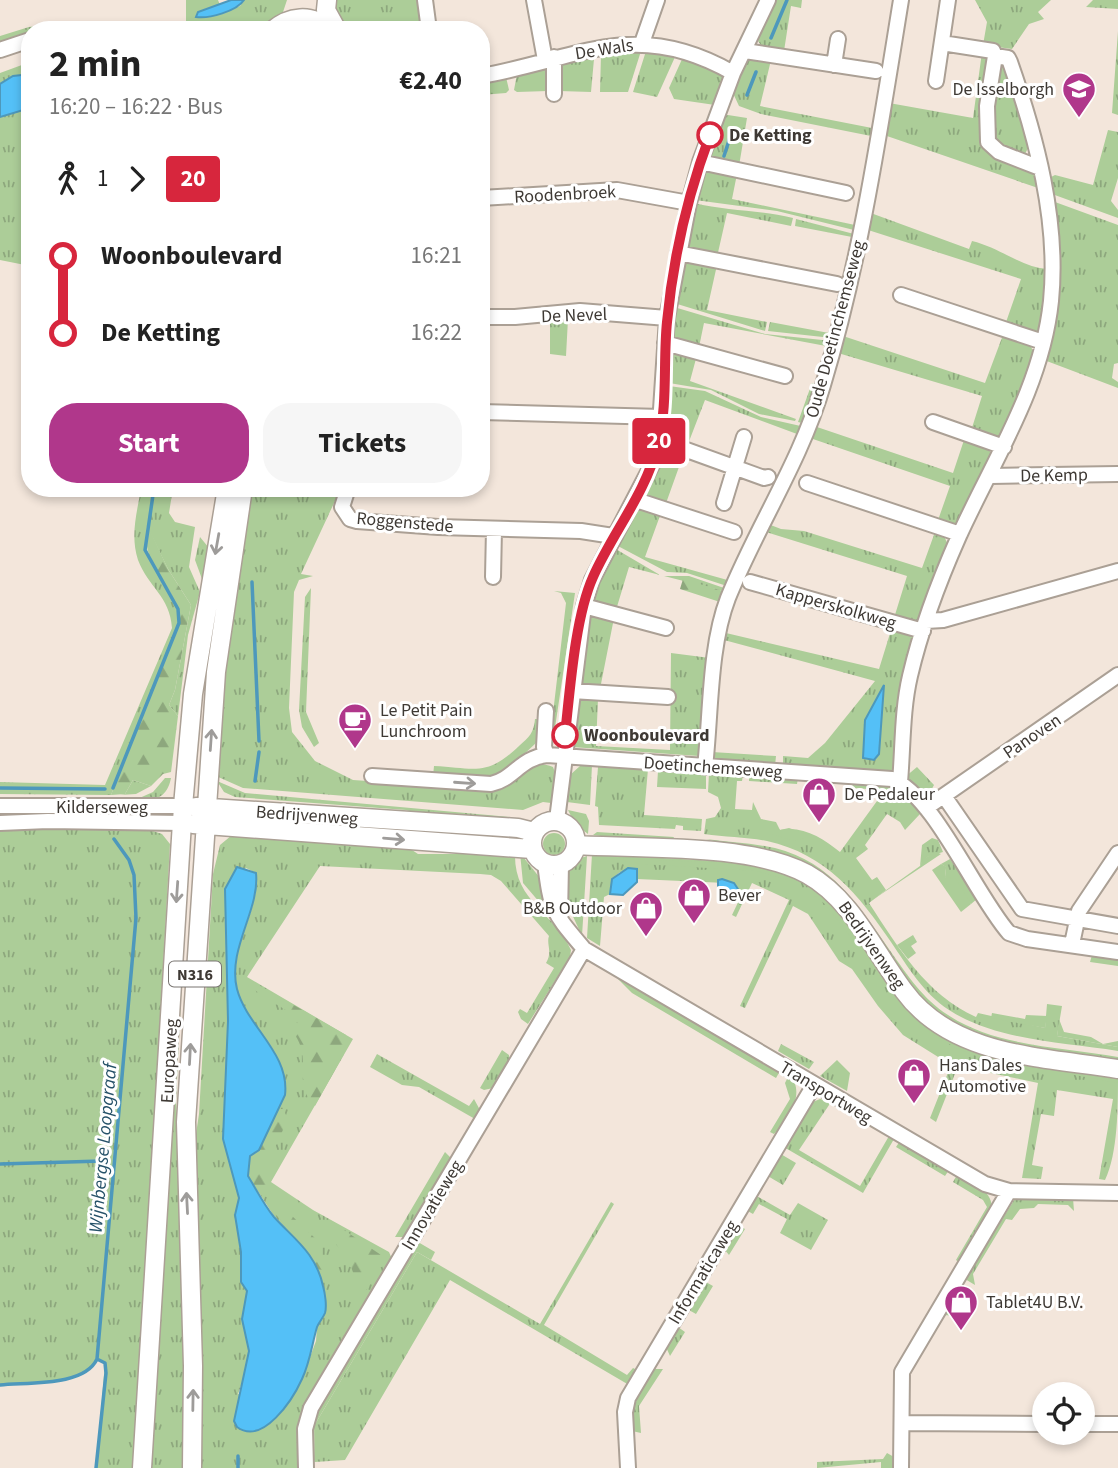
<!DOCTYPE html>
<meta charset="utf-8">
<style>
:root{--surface:#fff;--page:#f6f6f6;--text:#222;--muted:#767676;--accent:#b0378b}
body{margin:0;font-family:"Source Sans 3",sans-serif;background:var(--page);color:var(--text);height:100vh;display:flex;flex-direction:column;font-size:26px;white-space:nowrap}
*{box-sizing:border-box;margin:0}
p{font-size:23px;color:var(--muted)}
.icon{flex:none;width:38px;height:38px;fill:none;stroke:currentColor;stroke-width:2;stroke-linecap:round;stroke-linejoin:round}
.map{position:relative;flex:1;overflow:hidden}
.details{position:absolute;left:21px;top:21px;width:469px;height:476px;display:flex;flex-direction:column;background:var(--surface);border-radius:28px;box-shadow:0 4px 10px #0003}
.details>*{flex:none}
.badge{padding:0 14px;border-radius:5px;font-size:24px;line-height:46px}
.fabs{position:absolute;left:1032px;top:1382px;display:grid;gap:14px}
.fabs a{display:grid;place-items:center;width:63px;height:63px;border-radius:50%;background:var(--surface);box-shadow:0 4px 10px #0003;font-size:35px}
.map>.badge{position:absolute;translate:-50% -50%;box-shadow:0 0 0 4px #fff}
.legs{display:flex;align-items:center;gap:10px;height:77px;padding:0 28px;font-size:23px}
.legs p{margin-inline-start:auto}
.summary{display:flex;align-items:center;justify-content:space-between;height:119px;padding:0 28px}
h1{font-size:38px;font-weight:700;line-height:52px}
.button{display:flex;gap:14px;margin-top:auto;padding:14px 28px}
.button a{flex:1;height:80px;border-radius:28px;background:var(--accent);color:#fff;font-size:28px;font-weight:700;line-height:80px;text-align:center}
.button a+a{background:var(--page);color:var(--text)}
ul{padding:0 28px;list-style:none}
li{display:flex;align-items:center;gap:24px;height:77px;font-size:26px}
li i{display:grid;place-items:center;width:10px;height:100%;margin:0 9px;background:currentColor}
li i::after{content:'';width:18px;height:18px;margin:-9px;border:5px solid;border-radius:50%;background:var(--surface)}
li p{margin-inline-start:auto}
li:first-child i{background:linear-gradient(#0000 50%,currentColor 0)}
li:last-child i{background:linear-gradient(currentColor 50%,#0000 0)}
.map>svg:first-child{display:block}
</style>
<div class="map">
<svg width="1118" height="1468" viewBox="0 0 1118 1468">
<defs>
<pattern id="grass-tufts" width="24" height="20" patternUnits="userSpaceOnUse" patternTransform="scale(1.75)"><rect width="24" height="20" fill="#accd98"/><path d="M3 7l-1-3M5 7V3M7 7l1-3M15 17l-1-3M17 17v-4M19 17l1-3" fill="none" stroke="#8da77d"/></pattern>
<pattern id="forest-firs" width="22" height="20" patternUnits="userSpaceOnUse" patternTransform="scale(1.75)"><rect width="22" height="20" fill="#accd98"/><path d="M5 1l3.5 6h-7zM16 11l3.5 6h-7z" fill="#8da77d"/></pattern>
</defs>
<rect width="100%" height="100%" fill="#f3e6db"/>
<path fill="url(#grass-tufts)" fill-rule="evenodd" d="M186,0H218L220,5L205,9L203,18L240,6L244,0H287L282,15L268,30H186Z
M331,0H422L425,30H343Z
M772,0H802L801,8L791,6L784,51L762,47L758,41Z
M975,0H1051L1038,12L1044,19L1029,24L1012,49L983,45L987,22Z
M1093,0H1118V9L1086,7Z
M63,23L115,30H30V34L0,44V36L29,27Z
M1118,31V115L1112,113Z
M641,51L628,92H600L601,54Z
M646,51L675,57L657,97L633,92Z
M982,52L989,54L981,128L1034,172L1038,188L884,135L889,103L973,118Z
M590,56L594,59L591,92L559,91V63Z
M683,57L724,77L715,105L674,99L669,88Z
M749,58L771,60L760,106L872,128L881,78L877,77L886,71L876,137L761,114L739,106L732,91L745,61Z
M30,62V74L13,76L0,84V73Z
M548,65V91L517,92L514,90L517,74Z
M1004,66L1029,146L1025,154L994,142V102L998,68Z
M506,77L509,90L506,93L481,95V82Z
M30,108V266L0,260V117Z
M728,115L747,118L739,166L710,157L709,153L721,117Z
M1108,130L1118,132V178L1111,201L1118,210V218L1052,194L1047,179L1055,175L1093,185Z
M707,169L737,174L732,199L855,225L858,231L777,211L695,200L704,171Z
M1055,202L1118,225V363L1114,364L1112,378L1118,382V388L1044,360Z
M694,203C727,211 760,210 793,218L791,226L727,213L717,257L692,252L685,246Z
M868,212L969,249L972,241C1001,248 1022,268 1048,269L1042,328L1034,334L1005,325L1021,279L865,229Z
M796,219L858,235L846,285L842,284L852,237L795,226Z
M686,260L717,265L707,310L767,322L765,331L674,303L680,265Z
M840,289L844,290L832,338L768,331L770,322L829,333Z
M674,307L765,334L832,341L806,424L798,422L812,383L817,385L826,346L704,323L699,347L672,338Z
M568,319L566,356L550,354V322Z
M840,335L985,383L1003,335L1031,346L1035,358L1003,436L996,438L971,431L982,396L838,353Z
M675,350L697,355L690,381L796,419L795,421L759,414L711,390L669,383L670,354Z
M669,386L705,391L761,417L805,427L779,478L797,434L705,400L688,444L672,439L665,432Z
M822,410L817,427L953,473L964,440L988,448L993,457L963,521L948,526L937,523L950,486L810,438Z
M667,448L684,453L665,506L645,496L644,492L662,449Z
M141,488H173L169,513L175,522L195,527L189,567L200,592L188,635L178,716L169,705L175,690L191,605L168,569L147,526C139,573 180,585 179,623L111,795L0,794V782L105,785L172,628C170,596 148,587 138,560C130,535 137,513 141,488Z
M250,488H341L301,574L313,576L299,580L294,592L289,708L292,732L315,761L353,780L501,790C519,776 529,758 553,767L557,778L551,803L543,802L523,810L243,788L216,776L226,635Z
M642,509L661,513L645,557L731,581L730,587L687,573L667,572L616,545L633,514Z
M768,524L781,529L804,531L922,568L935,532L944,536L949,547L922,620L914,623L894,618L907,576L766,532Z
M200,537L209,548L202,579L195,560Z
M614,548L660,575L629,567L616,610L596,603L592,597Z
M664,576H689L727,589L720,602L723,591Z
M311,588L306,712L319,743L314,747L302,727L299,710L305,597Z
M554,591L575,593L552,748L549,747L566,603L561,593Z
M730,611L726,633L879,669L892,627L911,633L916,640L893,769L888,773L783,766V756L808,758L825,743L875,681L724,640L718,672L722,630Z
M591,613L614,618L600,689L579,683L585,622Z
M671,653L710,658L699,756L572,747L577,701L598,699L596,746L670,750Z
M535,719H539L537,742L500,777L433,776L434,766C475,768 487,777 519,746C529,737 534,733 535,719Z
M712,752L776,756L775,766L708,762Z
M592,765L590,805L567,802L570,775L580,766Z
M598,767L648,769L644,815L702,819L701,831L683,830V826L676,825L675,829L599,825L598,807L595,806Z
M917,767L934,785L927,798L905,777Z
M658,771L706,773V789L657,787Z
M709,773L743,775L742,781H737L735,809L752,810L753,802L761,819L776,822L780,830C802,825 823,838 840,852L885,790L852,788L853,782C888,784 899,783 920,814L905,830L900,822L887,814L865,845L868,849L856,858L872,880L877,877L886,890L869,903C898,947 926,995 976,1017L978,1013L1045,1028L1047,1004L1062,1006L1057,1036L1118,1047V1051C1063,1042 997,1041 949,1010C923,993 908,967 891,942C859,895 826,854 767,841C747,837 725,837 704,834L706,819L715,817L721,808L718,797L708,792Z
M749,775L798,778L797,784L749,781Z
M165,778H171C167,799 154,801 135,800L153,792Z
M133,780L151,786L136,794L120,795L125,794Z
M217,781L245,793L510,817V831L427,817L406,810L235,797L224,792Z
M0,810H148V815L35,814L0,819Z
M568,810L586,814L589,821L588,834L575,824Z
M0,826L150,830L162,834L170,844L135,1468H96L105,1363L97,1359C85,1385 26,1382 0,1385Z
M597,832L674,837L673,839L645,842L593,835Z
M543 844a11 11 0 1 1 22 0a11 11 0 1 1-22 0Z
M232,835L409,848L418,854H515C514,902 554,912 571,950L570,957L528,1024L521,1019L518,1012L520,1009L527,1013L554,968L546,963C553,952 546,944 549,936L501,881L491,875L480,874L320,866L247,977L353,1039L271,1182L313,1210L389,1252L392,1259L302,1414L299,1425L300,1468H198L192,1160L199,1114L213,874L220,845ZM246,868L256,873C261,910 227,949 237,989C247,1027 290,1053 285,1095L248,1176L274,1216L307,1251L323,1284L325,1311L317,1327L316,1341L301,1381L281,1410L238,1394L246,1372L249,1351L242,1319L247,1291L241,1282V1252L235,1215L239,1198L223,1139L228,1021L225,889Z
M932,838L938,840L943,852C934,855 926,854 920,866L922,845Z
M706,839C729,842 752,843 775,848C832,862 860,907 891,952C908,976 923,999 948,1015C996,1047 1063,1047 1118,1057V1061L998,1041L964,1030L937,1013L910,988L858,911L741,848Z
M520,853L544,883L546,910L523,883Z
M592,854L752,863L804,880L834,903L923,1020L1118,1075C1118,1106 1118,1154 1105,1180L1099,1179L1113,1099L1057,1090L1054,1116L1041,1114L1032,1165L1043,1167L1041,1179L1022,1178L1038,1083L958,1066L936,1122L930,1118L951,1065L903,1035L878,1006L852,969L839,961L808,914L793,906L745,1008L740,1006L789,900L752,883L736,917L732,915L742,894L726,883L637,879V869C619,869 611,875 610,894L604,897L600,946L587,938Z
M587,856L582,936L564,897L565,871L577,859Z
M950,859L977,899L971,904L945,877L946,867L941,864Z
M1092,955L1118,958V966L1090,962Z
M178,979H182L176,1102L184,1242L185,1468H148Z
M781,1044L814,1062L809,1069L778,1051Z
M502,1050L509,1055V1062L493,1088L484,1090L480,1088Z
M377,1054L469,1106L474,1099L480,1110L475,1119L419,1087L402,1085L370,1067Z
M837,1060L850,1073L847,1091L820,1076Z
M820,1099L831,1102L799,1150L860,1186L889,1136L894,1139L863,1193L782,1146L808,1104Z
M900,1141L949,1170L945,1176L896,1147Z
M445,1152L450,1157V1163L405,1237H395Z
M779,1153L796,1163L783,1185L766,1175Z
M957,1175C972,1183 991,1189 992,1207L961,1264L956,1260L987,1207L983,1200L953,1182Z
M755,1195L790,1215L798,1203L828,1220L811,1250L780,1233L787,1219L759,1204L753,1214L746,1210Z
M1016,1197L1073,1198L1074,1211L1068,1205L1038,1204L1034,1208L1020,1209L1012,1220L1006,1219L973,1274L975,1285L965,1279Z
M611,1202L614,1204L544,1325L627,1375L633,1368L637,1370L629,1385L450,1280L345,1460L315,1462L314,1426L417,1252L540,1324Z
M738,1225L745,1229L729,1255L724,1249Z
M704,1281L713,1286L696,1314L687,1309Z
M960,1296L967,1300L958,1316L943,1315L955,1297Z
M678,1327L685,1332L670,1356L666,1347Z
M653,1369H663L639,1406L641,1433L632,1431L631,1403Z
M887,1453L894,1457L893,1468H881V1462L817,1468V1462L883,1459Z"/>
<path fill="url(#forest-firs)" d="M147,524L168,569L191,605L175,690L169,705L178,716L171,772L163,774L151,786L133,780L125,794L111,795L179,623C180,585 139,571 147,524Z
M683,579L723,591L720,602L680,589Z
M250,980L346,1035L344,1054L315,1106C291,1082 313,1062 295,1035L298,1018L248,986Z
M278,1109H283L288,1119L270,1158L267,1186L258,1191L248,1176L250,1156L259,1150Z
M269,1208L288,1212L321,1244L323,1270L316,1269L294,1233Z
M326,1225L344,1230L384,1257L362,1298L348,1258L325,1232Z"/>
<path fill="#accd98" d="M772,824L780,830L789,828L804,833V838L794,841L772,834Z
M936,852L941,854L868,903L920,866L923,859Z
M609,858L752,864L790,874L787,880L757,871L642,864Z
M941,864L949,868H946L945,877L956,879L971,904L961,912L932,870Z
M817,891L837,910L861,942L857,945L825,904L813,895Z
M913,935L917,942L911,946L916,953L908,959L897,945Z
M608,969L780,1071L776,1078L632,993Z
M907,1005L1035,1063L1034,1069C978,1060 943,1049 902,1008Z
M992,1013L1025,1019L1026,1015L1047,1016L1045,1028L991,1018Z
M1059,1019L1064,1032L1091,1037L1103,1044L1118,1041V1047L1057,1036Z
M1069,1069L1118,1076V1083L1069,1074Z
M789,1075C807,1091 788,1122 774,1134L770,1132L790,1099L785,1083Z
M418,1242L435,1252L431,1260L417,1252L314,1426L315,1462L311,1461L312,1420L414,1243Z"/>
<path fill="#54c0f7" stroke="#4d98bc" stroke-width="2" d="M231,0H244C237,11 209,19 196,17L198,12Z
M30,74V108L0,117V84L13,76Z
M884,685L879,754L874,760L863,758L865,720Z
M237,867L256,873C260,910 227,949 237,989C247,1027 290,1053 285,1095L259,1150L250,1156L248,1176C256,1189 264,1205 274,1217C294,1239 316,1253 323,1286C325,1293 327,1306 325,1313C323,1318 319,1322 317,1327C312,1344 310,1362 302,1379C293,1399 263,1446 237,1427L234,1421L249,1351L242,1319L247,1291L241,1282V1252L235,1215L239,1198L223,1139L228,1021L225,889Z
M628,868L637,869V882L623,895L610,894L612,879Z
M722,879L734,883L738,889L733,902L718,886V880Z"/>
<g fill="none" stroke-linecap="round" stroke-linejoin="round">
<path stroke="#4d98bc" stroke-width="3.5" d="M771,38L787,0
M747,95L756,72
M724,156L733,128
M252,582L259,741
M255,781L259,752
M0,788L105,789
M113,788L179,623L178,609L145,550L154,488
M0,1164L102,1161
M0,1385C27,1382 84,1387 97,1359L136,918L134,875L129,860L114,839
M96,1468L106,1373L105,1363L97,1359
M238,1468V1456"/>
<g stroke="#aba095" stroke-width="18">
<path id="minor" d="M425,0L429,30
M534,0L545,60
M642,43L657,0
M942,43L993,51L995,56
M0,50L30,40
M745,51L876,71
M834,65L838,39
M481,76C579,59 635,17 733,73
M936,81L948,0
M554,94V57
M700,162L846,193
M481,198L617,190L689,203
M678,253L837,284
M901,295L1043,342
M481,317H515L580,311L667,318
M665,343L785,376
M481,412L661,417
M933,422L1004,447
M659,440L764,478L768,477
M991,476L1118,474
M807,483L960,534
M348,488L342,507L350,519L357,521L438,527L581,531L613,536
M636,500L734,532
M724,503L744,437
M493,577L494,529
M750,582L923,631
M584,606L666,628
M926,621L943,620L1118,571
M572,691L668,697
M547,755L892,779C934,795 976,896 1009,933L1027,939L1118,952
M705,767C711,715 709,647 728,598C757,526 801,461 823,385C861,259 880,129 901,0
M372,776L491,784C514,779 520,758 547,755L544,747L546,711
M900,782C903,747 902,710 910,676C921,629 939,581 959,536C994,459 1042,387 1051,301C1059,221 1036,136 1010,62L1008,58L995,56L987,106L988,142L999,152L1040,168
M944,796L1022,909L1118,926
M0,806H183
M926,808L1118,675
M557,820L584,606L592,580L654,461L659,440L667,318L689,203L700,162L733,73L768,0
M0,823L48,821L182,823
M545,863C551,912 553,912 584,949L985,1184L1009,1191L1118,1193
M560,916L561,864
M1072,944L1079,911L1118,853
M902,1423L1045,1424
M1083,1424H1118
M306,1468L305,1429L311,1408L584,949
M628,1468L625,1412L628,1398L814,1085
M901,1468L902,1372L1009,1191"/>
</g>
<g stroke="#aba095" stroke-width="21">
<path id="major" d="M327,0L326,10L337,30
M273,30C288,17 312,12 327,30
M196,807L518,828L534,832
M532 843a22 22 0 1 1 44 0a22 22 0 1 1-44 0Z
M193,824L532,849
M576,845C642,849 750,843 807,874C852,899 874,951 904,991C952,1057 1045,1057 1118,1069
M142,1468L183,806L193,694L227,488
M192,1468L193,1366L186,1122L216,672L243,488"/>
</g>
<use href="#minor" stroke="#fff" stroke-width="14"/>
<use href="#major" stroke="#fff" stroke-width="18"/>
</g>
<defs><path id="oneway-shaft" d="M-6 0H5M1.5-3L5.5 0L1.5 3" fill="none" stroke-width="1.6" stroke-linecap="round" stroke-linejoin="round" transform="scale(1.75)"/></defs>
<g stroke="#9e9c9a">
<use href="#oneway-shaft" transform="translate(217 544) rotate(100)"/>
<use href="#oneway-shaft" transform="translate(211 740) rotate(-86)"/>
<use href="#oneway-shaft" transform="translate(465 783) rotate(4)"/>
<use href="#oneway-shaft" transform="translate(394 839) rotate(5)"/>
<use href="#oneway-shaft" transform="translate(177 892) rotate(94)"/>
<use href="#oneway-shaft" transform="translate(190 1054) rotate(-87)"/>
<use href="#oneway-shaft" transform="translate(187 1203) rotate(-93)"/>
<use href="#oneway-shaft" transform="translate(193 1400) rotate(-89)"/>
</g>
<g fill="none" stroke-linecap="round" stroke-linejoin="round">
<g stroke="#fff" stroke-width="16">
<path id="line-1" d="M565,735C570,690 575,617 593,577C613,532 646,493 658,444C668,405 663,361 667,322C673,259 688,194 710,135"/>
</g>
<use href="#line-1" stroke="#d7263d" stroke-width="10"/>
</g>
<defs>
<g id="school-pin" transform="scale(1.75)"><path d="M0 17L-7.5 6A9.5 9.5 0 1 1 7.5 6Z" fill="#b0378b" stroke="#fff"/><path d="M0-5L7-2L0 1L-7-2ZM-4 1L0 2.5L4 1V4Q0 6-4 4Z" fill="#fff"/></g>
<g id="cafe-pin" transform="scale(1.75)"><path d="M0 17L-7.5 6A9.5 9.5 0 1 1 7.5 6Z" fill="#b0378b" stroke="#fff"/><path d="M-5.5-4.5H6V0H3Q3 3.5 0 3.5H-2.5Q-5.5 3.5-5.5 0ZM3-3.2v2h1.7v-2ZM-6 4.5H4V6H-6Z" fill="#fff"/></g>
<g id="shop-pin" transform="scale(1.75)"><path d="M0 17L-7.5 6A9.5 9.5 0 1 1 7.5 6Z" fill="#b0378b" stroke="#fff"/><path d="M-5-2.5h2.3a2.7 3.5 0 0 1 5.4 0H5L5.5 6h-11ZM-1.5-2.5h3a1.5 2.3 0 0 0-3 0Z" fill="#fff"/></g>
</defs>
<g fill-rule="evenodd">
<use href="#school-pin" x="1079" y="89"/>
<use href="#cafe-pin" x="355" y="720"/>
<use href="#shop-pin" x="819" y="794"/>
<use href="#shop-pin" x="694" y="895"/>
<use href="#shop-pin" x="646" y="908"/>
<use href="#shop-pin" x="914" y="1075"/>
<use href="#shop-pin" x="961" y="1302"/>
</g>
<g fill="#fff" stroke="#d7263d" stroke-width="3.5">
<circle cx="710" cy="135" r="12"/>
<circle cx="565" cy="735" r="12"/>
</g>
<g text-anchor="middle" stroke-width="6" stroke-linejoin="round" paint-order="stroke">
<rect fill="#fff" stroke="#787471" stroke-width="2" x="169" y="961.5" width="52" height="25" rx="5"/>
<g font-size="16" font-weight="bold" fill="#3e3934">
<text x="195" y="980">N316</text>
</g>
<g font-size="18" fill="#3e3934" stroke="#fff">
<text transform="translate(604 49) rotate(-9)" y="6">De Wals</text>
<text transform="translate(565 194) rotate(-3)" y="6">Roodenbroek</text>
<text transform="translate(574 315) rotate(-2)" y="6">De Nevel</text>
<text transform="translate(835 329) rotate(-75)" y="6">Oude Doetinchemseweg</text>
<text transform="translate(1054 475) rotate(-1)" y="6">De Kemp</text>
<text transform="translate(405 522) rotate(5)" y="6">Roggenstede</text>
<text transform="translate(836 606) rotate(16)" y="6">Kapperskolkweg</text>
<text transform="translate(1032 736) rotate(-34)" y="6">Panoven</text>
<text transform="translate(713 767) rotate(4)" y="6">Doetinchemseweg</text>
<text x="102" y="813">Kilderseweg</text>
<text transform="translate(307 815) rotate(4)" y="6">Bedrijvenweg</text>
<text transform="translate(872 945) rotate(55)" y="6">Bedrijvenweg</text>
<text transform="translate(169 1061) rotate(-87)" y="6">Europaweg</text>
<text transform="translate(826 1092) rotate(31)" y="6">Transportweg</text>
<text transform="translate(432 1205) rotate(-59)" y="6">Innovatieweg</text>
<text transform="translate(703 1272) rotate(-59)" y="6">Informaticaweg</text>
</g>
<g font-size="18" fill="#3e3934" stroke="#fff" text-anchor="start">
<text x="1054" y="95" text-anchor="end">De Isselborgh</text>
<text x="380" y="716">Le Petit Pain<tspan x="380" dy="21">Lunchroom</tspan></text>
<text x="844" y="800">De Pedaleur</text>
<text x="718" y="901">Bever</text>
<text x="622" y="914" text-anchor="end">B&amp;B Outdoor</text>
<text x="939" y="1071">Hans Dales<tspan x="939" dy="21">Automotive</tspan></text>
<text x="986" y="1308">Tablet4U B.V.</text>
</g>
<g font-size="18" font-weight="bold" fill="#3e3934" stroke="#fff" text-anchor="start">
<text x="729" y="141">De Ketting</text>
<text x="584" y="741">Woonboulevard</text>
</g>
<g font-size="19" font-style="italic" fill="#265269" stroke="#fff">
<text transform="translate(102 1148) rotate(-85)" y="7">Wijnbergse Loopgraaf</text>
</g>
</g>
</svg>
<div class="fabs">
<a><svg class="icon" aria-label="locate" viewBox="0 0 24 24"><circle cx="12" cy="12" r="6"/><path d="M12 2v4M12 18v4M2 12h4M18 12h4"/></svg></a>
</div>
<b class="badge" style="left:659px;top:441px;background:#d7263d;color:#fff">20</b>
<section class="details">
<div class="summary"><div><h1>2 min</h1><p>16:20 – 16:22 · Bus</p></div><b>€2.40</b></div>
<div class="legs"><svg class="icon" aria-label="walk" viewBox="0 0 24 24"><circle cx="13" cy="4" r="2"/><path d="M13 8l-2 6 4 7M11 14l-3 7M7 12l3-4h3l4 4"/></svg>1<svg class="icon" aria-label="forward" viewBox="0 0 24 24"><path d="M9 5l7 7-7 7"/></svg><b class="badge" style="background:#d7263d;color:#fff">20</b></div>
<ul>
<li><i style="color:#d7263d"></i><b>Woonboulevard</b><p>16:21</p></li>
<li><i style="color:#d7263d"></i><b>De Ketting</b><p>16:22</p></li>
</ul>
<div class="button"><a>Start</a><a>Tickets</a></div>
</section>
</div>
